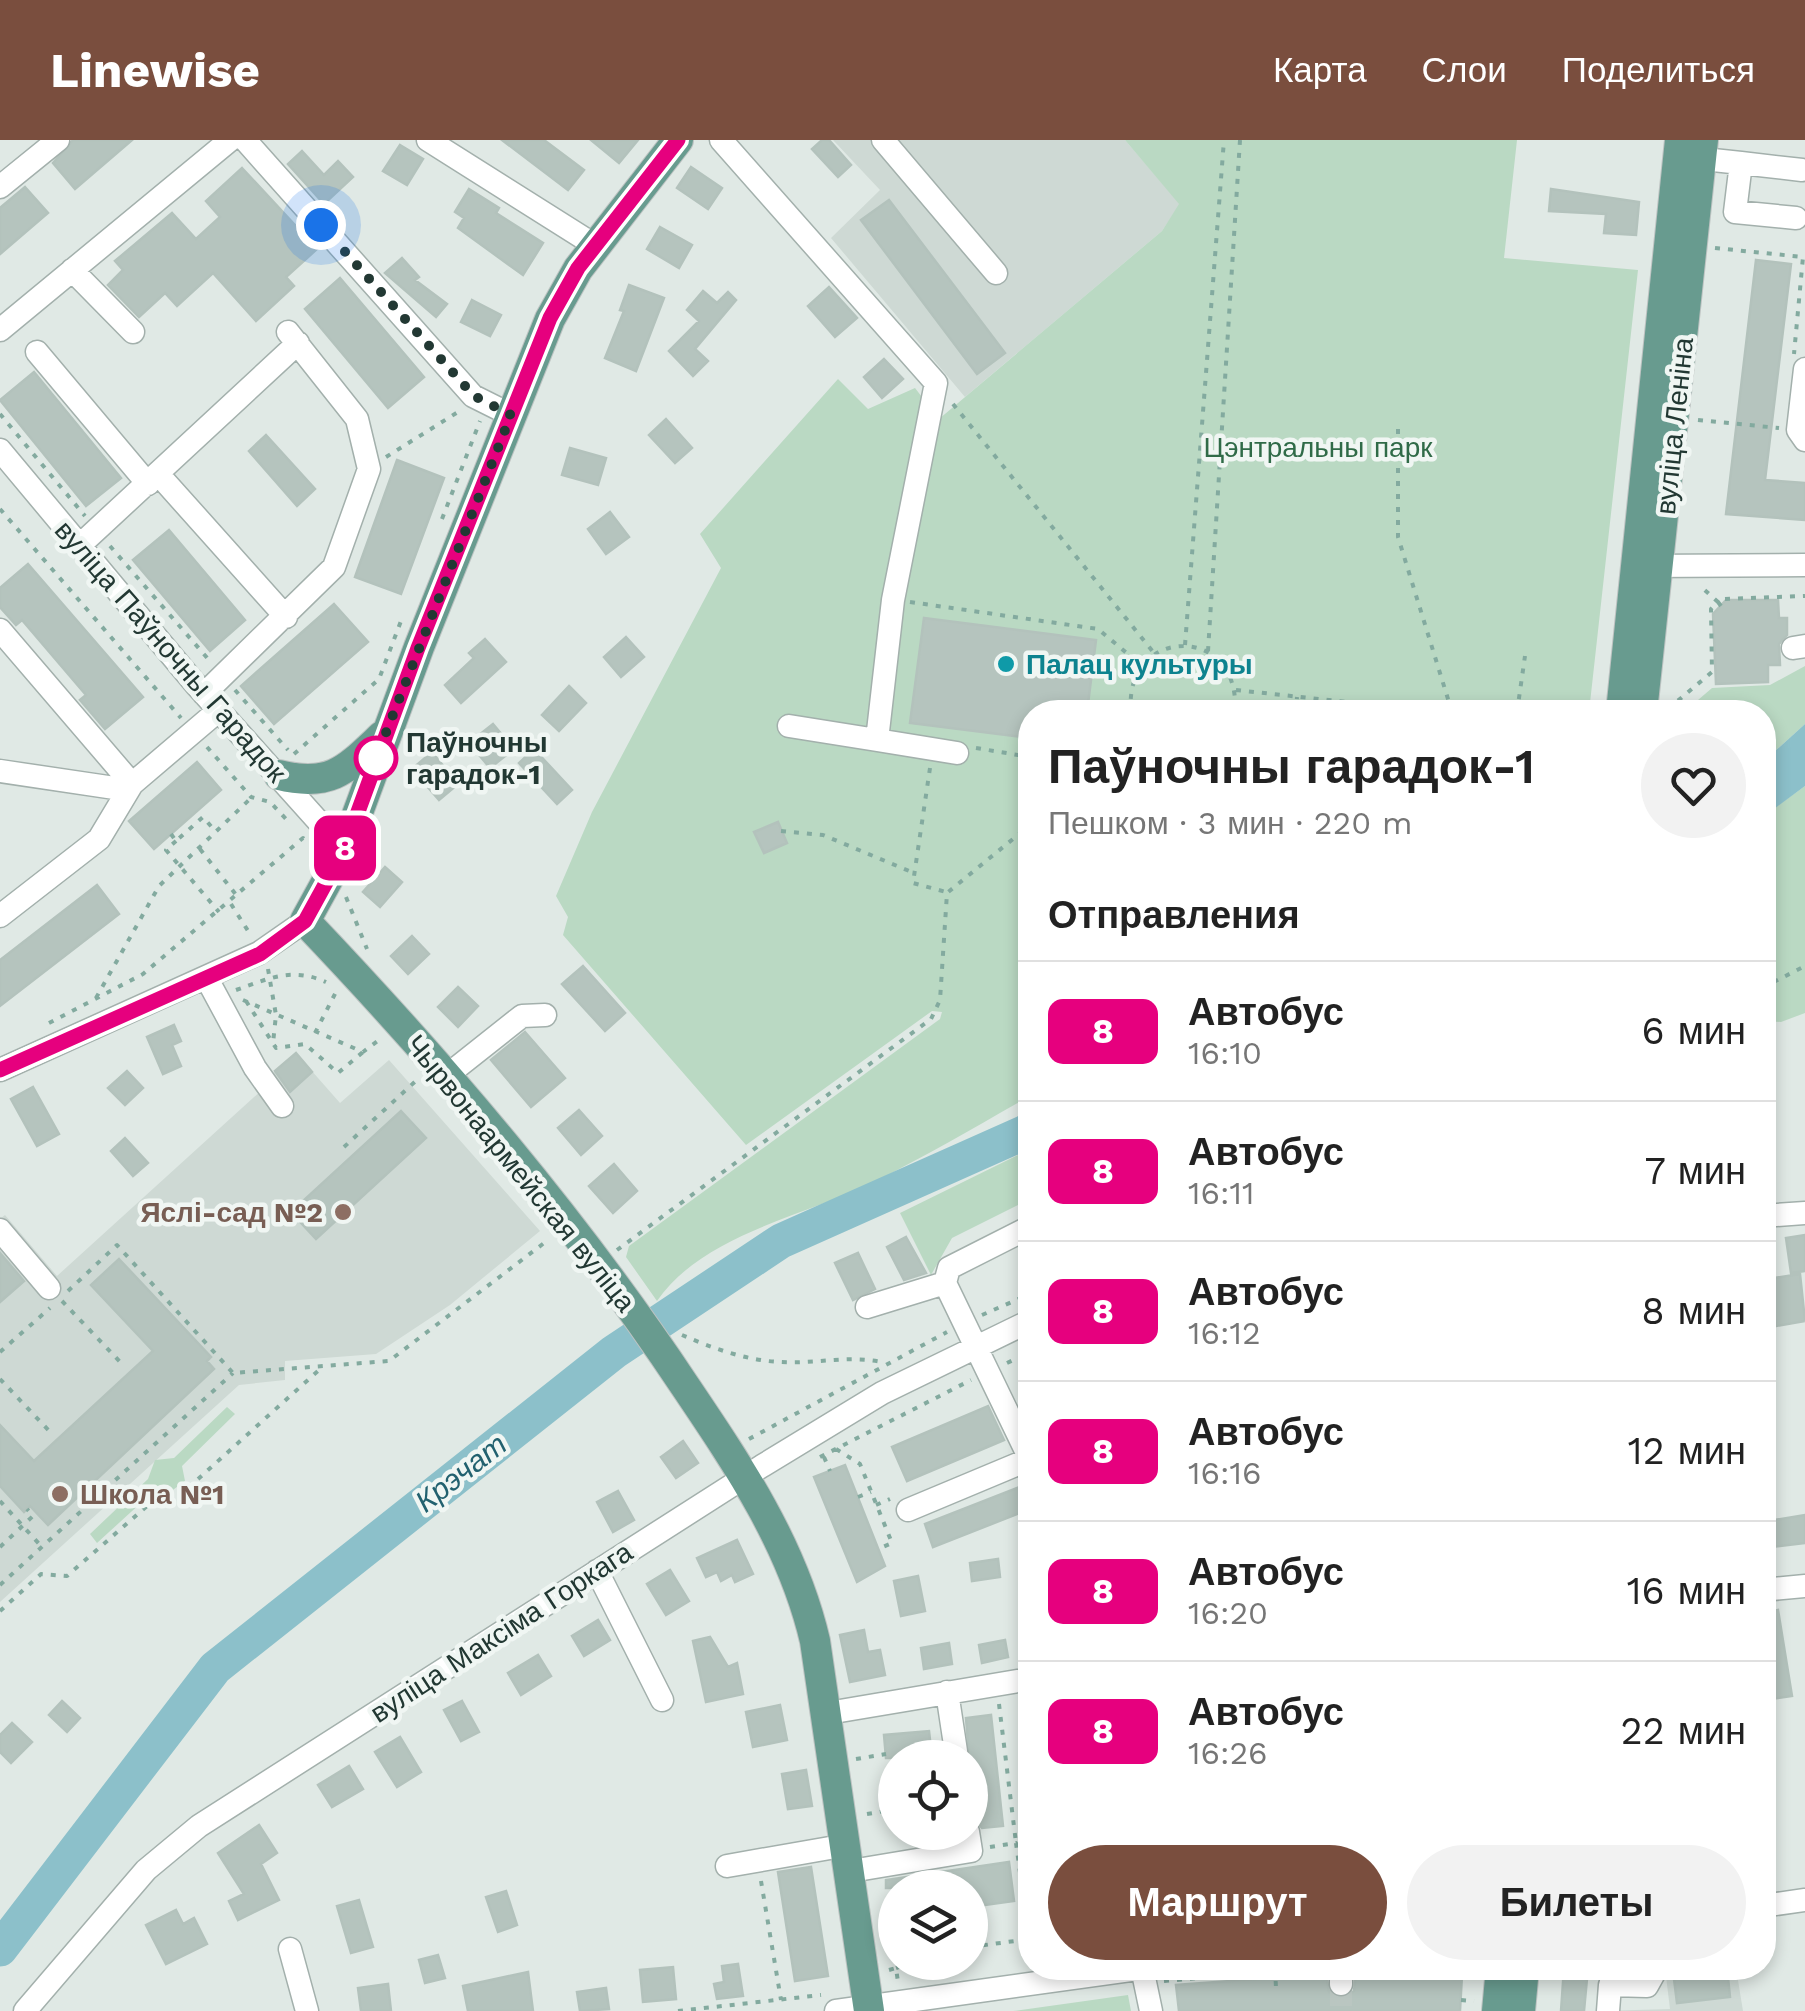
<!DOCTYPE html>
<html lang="ru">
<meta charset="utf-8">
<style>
:root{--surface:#fff;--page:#f2f2f2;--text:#222;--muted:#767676;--line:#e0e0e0;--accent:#7a4e3e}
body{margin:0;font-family:"Work Sans",sans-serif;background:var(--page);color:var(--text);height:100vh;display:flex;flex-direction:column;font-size:38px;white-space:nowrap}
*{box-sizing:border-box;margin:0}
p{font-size:32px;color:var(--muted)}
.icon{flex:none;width:55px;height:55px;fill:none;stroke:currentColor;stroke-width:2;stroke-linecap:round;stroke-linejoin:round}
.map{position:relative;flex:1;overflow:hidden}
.drawer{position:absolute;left:1018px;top:560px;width:758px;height:1280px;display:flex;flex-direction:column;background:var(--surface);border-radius:40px;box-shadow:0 5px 15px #0003}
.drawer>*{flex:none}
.badge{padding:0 20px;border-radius:15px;font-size:35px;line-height:65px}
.tools{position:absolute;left:878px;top:1600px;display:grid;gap:20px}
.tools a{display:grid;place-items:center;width:110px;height:110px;border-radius:50%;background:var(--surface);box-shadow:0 5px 15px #0003;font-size:50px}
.you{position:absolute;width:50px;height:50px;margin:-25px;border:8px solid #fff;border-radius:50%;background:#1a73e8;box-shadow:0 0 0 15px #1a73e833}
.map>.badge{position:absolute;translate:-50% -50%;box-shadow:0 0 0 5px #fff}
h2{padding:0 30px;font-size:38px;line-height:90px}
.round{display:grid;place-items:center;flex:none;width:105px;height:105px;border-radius:52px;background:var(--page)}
.summary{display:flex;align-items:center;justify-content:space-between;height:170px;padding:0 30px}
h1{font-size:48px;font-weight:600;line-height:75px}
.cta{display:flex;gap:20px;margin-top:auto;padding:20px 30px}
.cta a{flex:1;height:115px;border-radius:60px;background:var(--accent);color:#fff;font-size:40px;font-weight:600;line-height:115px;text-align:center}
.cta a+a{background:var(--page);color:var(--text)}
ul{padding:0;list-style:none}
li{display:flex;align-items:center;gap:30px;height:140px;padding:0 30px;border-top:2px solid var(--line)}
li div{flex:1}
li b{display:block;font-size:38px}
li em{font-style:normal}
li .badge{min-width:110px;font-weight:700;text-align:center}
header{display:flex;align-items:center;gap:60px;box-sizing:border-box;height:140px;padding:0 50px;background:var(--accent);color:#fff}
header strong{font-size:48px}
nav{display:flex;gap:55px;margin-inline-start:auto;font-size:35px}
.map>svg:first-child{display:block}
</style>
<header>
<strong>Linewise</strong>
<nav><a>Карта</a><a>Слои</a><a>Поделиться</a></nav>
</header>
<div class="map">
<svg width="1805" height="1871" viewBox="0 0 1805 1871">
<rect width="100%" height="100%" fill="#e0e9e5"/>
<path fill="#ced9d4" d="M833,0H1125L1180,64L1162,91L965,257L831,98L880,50Z
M296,913L340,963L389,920L540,1091L450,1165L376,1214L285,1221V1240L239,1245L0,1462V1079L5,1075L57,1136L274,939L271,935Z
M1665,1828H1736L1743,1871H1601L1670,1869Z"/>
<path fill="#bad9c3" d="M1125,0H1517L1504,118L1638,130L1589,572H1030V956C979,985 928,1015 876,1041C807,1076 704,1093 657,1161L626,1117L629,1106L940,879L942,872L932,871L746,1005L563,795L568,777L556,756L592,672L721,428L700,394L838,239L868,269L915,248L939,279L1162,91L1179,64Z
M1805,526V584L1763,622L1762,572H1691V566L1712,548L1770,545Z
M1805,646V873L1781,882L1763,881L1762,677Z
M1030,1009V1059L952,1098L931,1135L900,1073Z
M227,1267L235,1274L182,1326L185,1341L166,1355L154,1351L97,1403L90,1394L148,1339L155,1320L174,1318Z
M1128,1855L1131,1871H1013L1021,1870Z"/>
<path fill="#8cc0ca" d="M1805,584V646L1763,677V622Z"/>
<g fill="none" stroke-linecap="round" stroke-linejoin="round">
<path stroke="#8cc0ca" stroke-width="35" d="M0,1809L215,1528L614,1212L781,1101L1030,990"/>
</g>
<path fill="#b5c4be" stroke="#b3c2bc" stroke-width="2.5" d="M132,0L75,49L53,23L73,0Z
M502,0H544L584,30L568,50Z
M591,0H638L619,23Z
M822,0H829L851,25L838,37L812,9Z
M400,5L423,19L407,45L383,31Z
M302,11L324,35L338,21L353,37L324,64L288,24Z
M691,27L722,48L708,69L677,48Z
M242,28L317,109L286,137L294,146L256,181L213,133L177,166L165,153L139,177L108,145L123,130L115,121L172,73L196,99L220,77L206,61Z
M25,47L48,73L0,114V68Z
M469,49L499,68L496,73L543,103L523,135L458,88L464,78L455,72Z
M1551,49L1639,62L1636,95L1604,93L1606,74L1549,71Z
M889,60L1005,213L977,234L861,80Z
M660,87L692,105L679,128L647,109Z
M402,118L419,137L415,140L447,164L436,177L385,133Z
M1756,120L1791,124L1765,340L1805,343V380L1726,374Z
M340,138L424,237L388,268L305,169Z
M629,145L664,158L636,231L605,218L624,171L620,170Z
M829,147L857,178L835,197L808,166Z
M703,151L717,163L728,152L736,160L695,209L708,221L693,236L669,211L699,181L687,170Z
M472,160L501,175L490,196L461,182Z
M884,219L903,239L882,258L864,237Z
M34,232L121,338L86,366L0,260Z
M666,279L692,308L675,323L649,295Z
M266,295L315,349L297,366L249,311Z
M570,308L606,318L598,345L562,335Z
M397,320L444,338L401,454L355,437Z
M610,372L629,397L606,414L588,389Z
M169,390L245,480L210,511L133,420Z
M28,424L143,557L105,589L80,560L86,555L22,480L16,485L0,467V448Z
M1726,460H1778L1779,478H1787V495L1779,504L1780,525H1768V542L1716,544L1713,474Z
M334,464L368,502L274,584L241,546Z
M924,478L1096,500L1087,572H1030V598L910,583Z
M626,497L644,517L621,537L604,517Z
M485,499L506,522L461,563L445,545L474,518L469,513Z
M569,546L586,563L559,591L542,575Z
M493,584L514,609L490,628L469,603Z
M534,609L572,650L557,664L519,623Z
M432,612L458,644L439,660L412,629Z
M197,622L221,650L154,709L129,681Z
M778,682L787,703L764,713L754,692Z
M385,727L402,742L380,767L363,752Z
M97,745L119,774L0,866V820Z
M412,796L429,814L408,834L391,816Z
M583,826L625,873L605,891L562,844Z
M458,847L478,866L458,887L438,867Z
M174,885L181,901L172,905L181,926L163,934L147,897Z
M525,892L565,938L531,967L491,920Z
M296,913L312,932L290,952L275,931Z
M127,931L143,948L125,965L108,948Z
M33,947L59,994L37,1006L11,959Z
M579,970L602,996L581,1015L558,988Z
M401,971L426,998L316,1099L291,1072Z
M125,998L148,1023L133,1036L111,1011Z
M614,1024L637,1051L613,1073L589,1046Z
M1805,1095V1131L1791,1133L1786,1098Z
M906,1097L926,1133L904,1140L887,1107Z
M0,1113L24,1141L0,1162Z
M858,1113L875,1149L853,1160L835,1123Z
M119,1119L211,1217L207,1221L214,1229L48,1385L30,1366L24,1372L0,1346V1285L34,1321L153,1211L91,1145Z
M1800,1134L1805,1181L1776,1186L1768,1139Z
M988,1266L1004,1300L907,1341L892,1307Z
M683,1301L698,1323L676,1338L661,1317Z
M845,1325L885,1426L857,1442L814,1337Z
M1030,1343V1369L933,1407L925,1384Z
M618,1351L634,1380L613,1392L597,1362Z
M1805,1375V1403L1762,1408V1382Z
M737,1400L753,1434L735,1442L732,1435L721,1441L717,1432L706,1437L697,1418Z
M998,1419L1000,1437L972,1441L970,1423Z
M670,1430L689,1461L666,1475L647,1444Z
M918,1436L925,1471L901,1476L894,1441Z
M1778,1470L1792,1556L1764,1560L1762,1473Z
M598,1480L610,1500L584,1516L572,1496Z
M864,1490L868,1512L880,1510L885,1535L850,1542L840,1495Z
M710,1497L728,1527L737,1523L743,1554L706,1562L693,1501Z
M1005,1500L1008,1517L982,1523L979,1505Z
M949,1503L952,1524L924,1529L921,1508Z
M538,1515L551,1536L521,1555L508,1533Z
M62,1561L80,1578L67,1592L49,1575Z
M462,1561L479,1592L461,1601L444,1570Z
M780,1565L787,1600L753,1607L746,1572Z
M991,1575L1003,1686L982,1688L974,1678L966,1578Z
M12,1583L32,1602L11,1623L0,1612V1595Z
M929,1591L932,1618H886L884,1595Z
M400,1597L421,1632L397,1647L375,1612Z
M349,1626L363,1649L332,1667L318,1645Z
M806,1630L812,1666L788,1669L782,1634Z
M259,1685L277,1713L261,1724L279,1760L238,1780L229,1761L244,1754L218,1713Z
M1009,1722L1014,1761L970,1767V1748H886V1740Z
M811,1727L828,1836L795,1841L778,1732Z
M506,1751L517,1785L498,1792L486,1757Z
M359,1760L373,1807L351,1813L337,1766Z
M176,1770L183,1784L194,1778L207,1804L166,1824L146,1785Z
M438,1815L445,1838L425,1843L419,1820Z
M738,1824L743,1856L717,1859L714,1844L724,1842L722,1826Z
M673,1827L676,1859L643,1862L640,1830Z
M1564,1828H1588L1584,1871H1561Z
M1707,1828H1727L1730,1857L1677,1863L1673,1831Z
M528,1832L533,1871H468L463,1846Z
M1356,1833L1462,1835L1460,1871H1179L1176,1845L1326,1834L1329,1852L1342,1859L1354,1851Z
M388,1844L391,1871H361L358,1848Z
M606,1848L609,1869L580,1871L577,1852Z"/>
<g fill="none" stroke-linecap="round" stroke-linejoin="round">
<path stroke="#bac6c1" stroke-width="22" stroke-dasharray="22 11" stroke-linecap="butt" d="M1341,1844V1871"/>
<g stroke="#a3b0ac" stroke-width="25">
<path id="minor" d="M245,0L473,256L511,275
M428,0L596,106
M721,0L936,243L893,460L877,600L957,613
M883,0L996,133
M1685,17L1741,23L1735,72L1796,78
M1741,23L1802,30
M0,47L58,0
M72,130L133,192
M0,190L230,0
M37,212L148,344
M1805,229L1798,290L1805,300
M0,310L197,546L344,710
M159,335L286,477
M79,406L298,203
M1644,426L1805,425
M0,490L132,644L219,570
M1793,508L1805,506
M204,554L334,427L369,329L357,279L288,192
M789,586L877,600
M0,631L128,650
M0,776L99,699L132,644
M206,837L255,928L282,966
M0,930L259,813L305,781
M445,937L522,876L545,875
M1762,1076L1805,1073
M1030,1087L949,1128L945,1143L1030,1319
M0,1090L49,1148
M867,1167L945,1143
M908,1370L1030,1319
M597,1431L662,1560
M1762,1450L1805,1446
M947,1552L957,1618
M828,1573L1030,1539
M727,1726L847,1705
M851,1731L971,1711L968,1692
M1762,1766L1805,1760
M290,1809L307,1871
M1142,1828L1151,1871
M1341,1844V1828
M25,1871L146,1730L199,1686L762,1326L882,1253L1030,1181
M836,1871L1145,1828
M1608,1871L1610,1845L1647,1846L1657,1828"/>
</g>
<g stroke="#bdc3c2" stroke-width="32">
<path id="major" d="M678,0L578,129L550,179L419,507L344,710L305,781C443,926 574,1079 685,1246C739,1326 793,1406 815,1501L869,1871
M1621,572L1680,0
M1642,572L1703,0
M279,635C331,648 347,629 382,596
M1497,1871L1501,1828
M1520,1871L1524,1828"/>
</g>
<path stroke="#83aa9f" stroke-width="4" stroke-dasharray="5 8" stroke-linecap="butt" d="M1715,108L1803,117L1794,214
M953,264L1154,513
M0,274L85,376
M1698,280L1779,288
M1398,289V397L1452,572
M386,317L458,272
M0,369L181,578
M442,379L480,281
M110,406L209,520
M910,462L1098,489L1141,525
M1721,466L1718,462L1722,459L1805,456
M1185,505L1224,0
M1208,511L1240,0
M235,550L288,610
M1236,550L1439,572
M1668,569L1712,532L1711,469L1718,462L1699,445
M1131,572C1123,486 1241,482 1235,572
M1296,572L1297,557
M1517,572L1525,516
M207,607L251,657L270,662L287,680
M976,608L1030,617
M294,614L379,539L401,481
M930,628L913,743L946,752
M781,691L823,695L914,733
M171,694L176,701L203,677L216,692
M176,701L166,710L219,772
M200,709L237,756
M346,757L367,809
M231,764L250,794
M268,829L276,875L273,903
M1762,848L1805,826
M236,850C270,838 292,827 326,842
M96,858L159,746L250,659
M243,860L363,912L383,897
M246,861L276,908L305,904L338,933L363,912
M49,883L143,834L303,698L306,701
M315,893L338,848
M344,1007L419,938
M617,1110L931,879L940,860L947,753L1030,685
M68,1151L117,1105L233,1233L389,1221L548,1100
M62,1161L124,1226
M982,1175L1030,1154
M682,1195C712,1208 748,1221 781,1222C816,1224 847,1215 882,1222
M0,1212L50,1168
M1007,1223L1030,1212
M0,1239L53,1295
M749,1299L947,1192
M836,1309L860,1324L892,1403L878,1409
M820,1317L971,1240
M824,1317L830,1331
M858,1357L871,1352
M0,1361L41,1406
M876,1365L890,1359
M0,1407L33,1376L27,1369
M0,1445L233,1233
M0,1471L41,1434L67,1436L147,1366L177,1358L319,1230
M999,1564L1016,1703
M856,1619L886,1614
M867,1674L891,1670
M990,1707L1016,1703L1029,1799
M761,1741L781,1860
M975,1766L981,1805
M970,1807L1030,1799
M896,1828L913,1822
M1275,1828L1276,1848
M889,1830L896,1828L898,1842
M1164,1841L1317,1828
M1461,1860L1474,1861
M678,1871L821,1855"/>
<use href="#minor" stroke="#fff" stroke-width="22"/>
<use href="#major" stroke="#689b8f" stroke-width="30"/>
</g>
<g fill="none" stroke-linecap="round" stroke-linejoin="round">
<g stroke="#fff" stroke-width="22">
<path id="line" d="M0,930L260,814L305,781L344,710L418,508L550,178L578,128L678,0"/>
</g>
<use href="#line" stroke="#e6007e" stroke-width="15"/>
<path stroke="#223833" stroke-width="10" stroke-dasharray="0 18" d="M321,85L474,256L511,275L376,618"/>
</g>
<circle fill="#0f9aa8" stroke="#f0f6f3" stroke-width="4" cx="1006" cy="524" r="10"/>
<circle fill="#fff" stroke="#e6007e" stroke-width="5" cx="376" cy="618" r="20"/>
<g fill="#8d6e63" stroke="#f0f6f3" stroke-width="4">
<circle cx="343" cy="1072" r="10"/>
<circle cx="60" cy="1354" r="10"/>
</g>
<g text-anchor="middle" stroke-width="9" stroke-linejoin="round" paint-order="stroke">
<g font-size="28" fill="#223833" stroke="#f0f6f3">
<text transform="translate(1674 286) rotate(-84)" y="10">вуліца Леніна</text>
<text transform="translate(171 511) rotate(49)" y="10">вуліца Паўночны Гарадок</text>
<text transform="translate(521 1033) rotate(51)" y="10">Чырвонаармейская вуліца</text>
<text transform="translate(501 1492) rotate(-33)" y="10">вуліца Максіма Горкага</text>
</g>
<g font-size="28" fill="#306b48" stroke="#f0f6f3">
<text x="1318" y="317">Цэнтральны парк</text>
</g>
<g font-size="28" font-weight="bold" fill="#0d838f" stroke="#f0f6f3" text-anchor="start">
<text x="1026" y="534">Палац культуры</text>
</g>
<g font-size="28" font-weight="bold" fill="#223833" stroke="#f0f6f3" text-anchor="start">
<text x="406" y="612">Паўночны<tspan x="406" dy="32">гарадок-1</tspan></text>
</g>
<g font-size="28" font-weight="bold" fill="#785e54" stroke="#f0f6f3" text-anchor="end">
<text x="323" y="1082">Яслі-сад №2</text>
<text x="80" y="1364" text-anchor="start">Школа №1</text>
</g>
<g font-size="30" font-style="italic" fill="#22616f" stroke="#f0f6f3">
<text transform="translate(461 1333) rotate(-38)" y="10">Крэчат</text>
</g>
</g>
</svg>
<div class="tools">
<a><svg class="icon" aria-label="locate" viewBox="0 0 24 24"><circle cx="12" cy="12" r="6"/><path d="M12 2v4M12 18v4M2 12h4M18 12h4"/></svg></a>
<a><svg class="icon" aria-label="layers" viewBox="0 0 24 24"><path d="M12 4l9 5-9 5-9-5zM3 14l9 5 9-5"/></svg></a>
</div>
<div class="you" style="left:321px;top:85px"></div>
<b class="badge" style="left:345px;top:708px;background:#e6007e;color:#fff">8</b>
<section class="drawer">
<div class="summary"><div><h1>Паўночны гарадок-1</h1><p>Пешком · 3 мин · 220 m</p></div><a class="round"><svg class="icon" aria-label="heart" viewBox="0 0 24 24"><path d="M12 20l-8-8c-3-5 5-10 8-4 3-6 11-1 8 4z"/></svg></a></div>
<h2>Отправления</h2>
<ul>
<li><span class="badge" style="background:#e6007e;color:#fff">8</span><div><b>Автобус</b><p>16:10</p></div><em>6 мин</em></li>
<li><span class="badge" style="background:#e6007e;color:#fff">8</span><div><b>Автобус</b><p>16:11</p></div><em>7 мин</em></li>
<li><span class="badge" style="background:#e6007e;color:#fff">8</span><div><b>Автобус</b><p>16:12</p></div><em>8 мин</em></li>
<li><span class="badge" style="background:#e6007e;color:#fff">8</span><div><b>Автобус</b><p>16:16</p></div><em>12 мин</em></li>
<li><span class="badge" style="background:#e6007e;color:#fff">8</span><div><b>Автобус</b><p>16:20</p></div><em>16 мин</em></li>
<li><span class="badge" style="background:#e6007e;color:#fff">8</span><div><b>Автобус</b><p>16:26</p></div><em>22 мин</em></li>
</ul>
<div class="cta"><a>Маршрут</a><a>Билеты</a></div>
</section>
</div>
